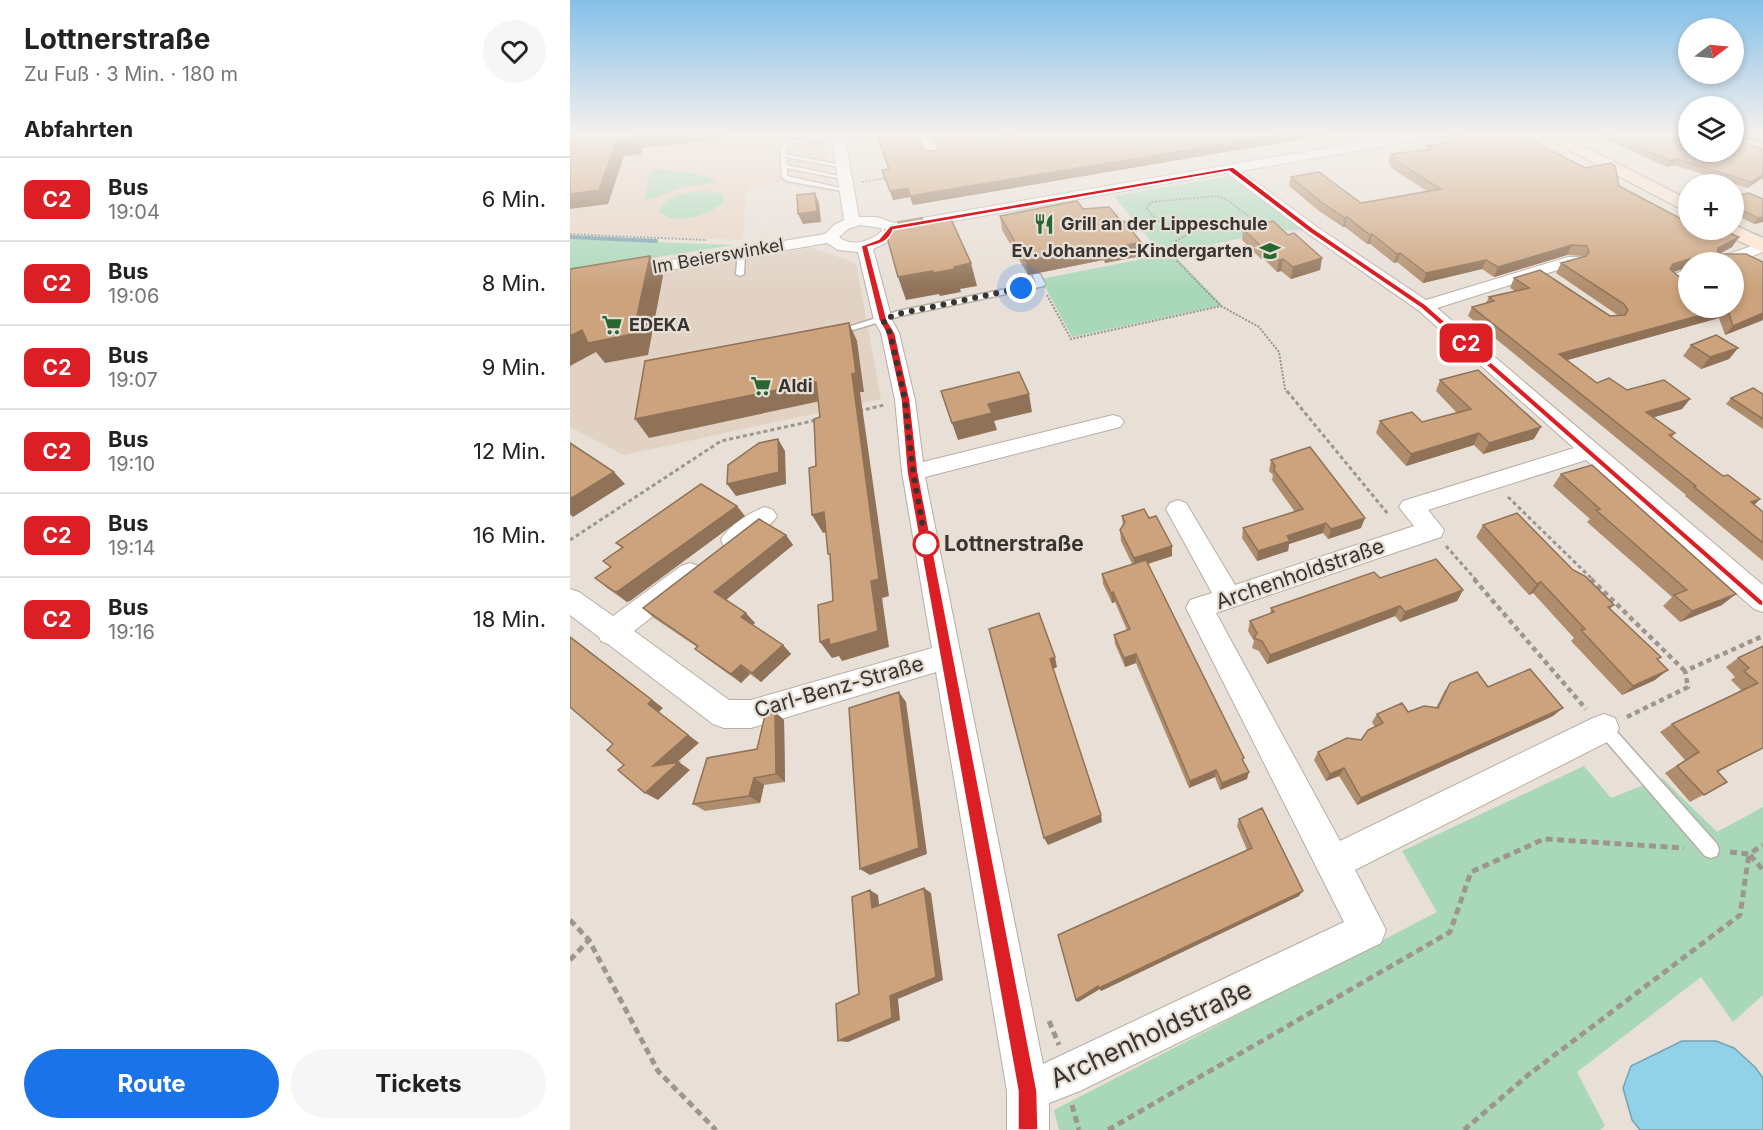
<!DOCTYPE html>
<html lang="de">
<meta charset="utf-8">
<style>
:root{--surface:#fff;--page:#f6f6f6;--text:#222;--muted:#767676;--line:#e0e0e0;--accent:#1a73e8}
body{margin:0;font-family:Inter,sans-serif;background:var(--page);color:var(--text);height:100vh;display:flex;flex-direction:column;font-size:22px;white-space:nowrap}
*{box-sizing:border-box;margin:0}
p{font-size:20px;color:var(--muted)}
.icon{flex:none;width:33px;height:33px;fill:none;stroke:currentColor;stroke-width:2;stroke-linecap:round;stroke-linejoin:round}
.map{position:relative;flex:1;overflow:hidden}
.sheet{display:flex;flex-direction:column;background:var(--surface);width:570px}
.sheet>*{flex:none}
.badge{padding:0 12px;border-radius:9px;font-size:21px;line-height:39px}
.needle{width:39px;rotate:74deg}
.buttons{position:absolute;left:1108px;top:18px;display:grid;gap:12px}
.buttons a{display:grid;place-items:center;width:66px;height:66px;border-radius:50%;background:var(--surface);box-shadow:0 3px 9px #0003;font-size:30px}
.you{position:absolute;width:30px;height:30px;margin:-15px;border:4px solid #fff;border-radius:50%;background:#1a73e8;box-shadow:0 0 0 9px #1a73e833}
.map>.badge{position:absolute;translate:-50% -50%;box-shadow:0 0 0 3px #fff}
h2{padding:0 24px;font-size:22px;line-height:54px}
.round{display:grid;place-items:center;flex:none;width:63px;height:63px;border-radius:32px;background:var(--page)}
.summary{display:flex;align-items:center;justify-content:space-between;height:102px;padding:0 24px}
h1{font-size:28px;font-weight:700;line-height:45px}
.button{display:flex;gap:12px;margin-top:auto;padding:12px 24px}
.button a{flex:1;height:69px;border-radius:36px;background:var(--accent);color:#fff;font-size:24px;font-weight:700;line-height:69px;text-align:center}
.button a+a{background:var(--page);color:var(--text)}
ul{padding:0;list-style:none}
li{display:flex;align-items:center;gap:18px;height:84px;padding:0 24px;border-top:2px solid var(--line)}
li div{flex:1}
li b{display:block;font-size:22px}
li em{font-style:normal}
li .badge{min-width:66px;font-weight:700;text-align:center}
main{display:flex;flex:1;min-height:0}
.map>svg:first-child{display:block}
</style>
<main>
<section class="sheet">
<div class="summary"><div><h1>Lottnerstraße</h1><p>Zu Fuß · 3 Min. · 180 m</p></div><a class="round"><svg class="icon" aria-label="heart" viewBox="0 0 24 24"><path d="M12 20l-8-8c-3-5 5-10 8-4 3-6 11-1 8 4z"/></svg></a></div>
<h2>Abfahrten</h2>
<ul>
<li><span class="badge" style="background:#dc1f25;color:#fff">C2</span><div><b>Bus</b><p>19:04</p></div><em>6 Min.</em></li>
<li><span class="badge" style="background:#dc1f25;color:#fff">C2</span><div><b>Bus</b><p>19:06</p></div><em>8 Min.</em></li>
<li><span class="badge" style="background:#dc1f25;color:#fff">C2</span><div><b>Bus</b><p>19:07</p></div><em>9 Min.</em></li>
<li><span class="badge" style="background:#dc1f25;color:#fff">C2</span><div><b>Bus</b><p>19:10</p></div><em>12 Min.</em></li>
<li><span class="badge" style="background:#dc1f25;color:#fff">C2</span><div><b>Bus</b><p>19:14</p></div><em>16 Min.</em></li>
<li><span class="badge" style="background:#dc1f25;color:#fff">C2</span><div><b>Bus</b><p>19:16</p></div><em>18 Min.</em></li>
</ul>
<div class="button"><a>Route</a><a>Tickets</a></div>
</section>
<div class="map">
<svg width="1193" height="1130" viewBox="0 0 1193 1130">
<rect width="100%" height="100%" fill="#e8dfd6"/>
<path fill="#e1d2c4" d="M241,248L286,263L311,399L54,455L0,427V287Z"/>
<path fill="#e7d3c4" d="M0,132H254L263,193L211,182L183,186L176,190L173,240L0,232Z"/>
<path fill="#a9d8b9" d="M89,170C109,170 129,173 147,181C140,185 128,184 119,186C103,189 89,198 74,200L80,172Z
M660,176L735,230L705,231L602,253L652,305L502,337L471,279L592,255L544,196Z
M140,191L153,195V203C139,215 104,227 89,211C97,193 124,192 140,191Z
M0,239L164,245L0,271Z
M1014,766L1041,798L1092,778L1147,832L1193,807V995L1163,1022L1131,977L1007,1072L1035,1126L1030,1130H489L484,1110L867,912L832,851Z"/>
<path fill="#91d2e8" stroke="#76a3b1" stroke-width="1.5" d="M1112,1041H1146L1164,1048L1185,1067L1193,1078V1130H1070L1062,1120L1053,1088L1061,1066Z"/>
<g fill="none" stroke-linecap="round" stroke-linejoin="round">
<path stroke="#76a3b1" stroke-width="4" d="M0,237L86,241"/>
<g stroke="#b7aea6" stroke-width="3">
<path id="lane" d="M267,133L269,136L220,144L216,148V154L275,166V168L216,157L217,165L277,178V180L217,168V176L279,190V192L217,181L212,177L210,148L216,142Z
M168,250L175,252L174,274L170,276L166,274Z
M464,274H470L475,284L474,286L330,316L276,332L272,329L328,311L466,283L463,276Z
M1034,721L1039,723L1147,844L1149,850L1147,856L1141,858L1135,856L1029,733L1027,728L1029,723Z"/>
</g>
<g stroke="#b7aea6" stroke-width="2">
<path id="street" d="M261,132H314L308,136L275,140L289,217H307L324,223L848,132H876L870,136L671,171L747,227L856,300L998,257H1010L1012,260L1010,263L867,308L1193,585V612L1184,609L1016,460L858,510L874,530L871,537L646,613L770,841L1023,718L1034,714L1045,718L1049,728L1045,738L785,870L816,930L811,943L510,1091L479,1103V1130H437V1091L366,672L181,728H154L143,724L38,644L31,641L29,637L0,615V589L9,592L43,616L111,566L120,563L129,566L133,573L129,580L64,631L159,700H181L362,648L332,472L325,400L311,333L304,320L288,252L268,250L257,243L0,287V277L255,234L264,225L274,220ZM657,173L737,233L848,310L1004,448L833,501L829,507L844,526L665,585L616,503L608,500L600,503L596,509L642,593L620,600L616,608L774,922L473,1064L355,477L550,427L554,422L550,417L543,415L353,462L345,400L329,333L322,320L303,249L320,241L327,231ZM290,225L311,228L312,231C301,241 282,248 269,237L278,229Z
M346,132H358L369,155L368,158H358Z
M1193,242V252L1164,263L1142,262L1144,259Z
M1119,269L1117,281L1119,294L1113,293L1096,280L1098,276Z
M195,507L203,510L207,516C202,525 174,549 164,549C162,549 156,547 154,547L151,540C158,526 180,512 195,507Z"/>
</g>
<g stroke="#b7aea6" stroke-width="3">
<path id="secondary" d="M965,132H986L1119,200V213Z
M1164,225L1193,238V252L1154,234L1151,230H1164Z"/>
</g>
<path stroke="#9d968f" stroke-width="2" stroke-dasharray="2 1.5" stroke-linecap="butt" d="M1165,142L1193,136
M292,182L317,178
M698,223C665,218 634,223 606,241L607,261L651,306L689,327L709,352L715,389L718,393
M620,231L588,221L576,208L581,202L647,196L659,201L683,220
M0,234L137,240
M477,295L501,339L651,306"/>
<path stroke="#9d968f" stroke-width="3" stroke-dasharray="4 3" stroke-linecap="butt" d="M717,391L818,514
M289,411L314,405
M938,497L1023,580
M0,540L151,441L247,420
M876,546L906,580"/>
<path stroke="#9d968f" stroke-width="4.5" stroke-dasharray="5 4" stroke-linecap="butt" d="M904,579L1016,709
M1021,579L1115,671
M1057,717L1118,687L1115,671L1193,636"/>
<path stroke="#9d968f" stroke-width="5" stroke-dasharray="7 4.5" stroke-linecap="butt" d="M1160,852L1179,854L1193,845
M1180,855L1193,870
M0,920L19,940L88,1071L146,1130
M0,960L19,940
M479,1021L489,1045
M502,1105L509,1130
M538,1130L880,932L901,872L974,839L1114,848
M894,1130L958,1075L1170,915L1179,854"/>
<use href="#lane" fill="#fff" fill-rule="evenodd"/>
<use href="#street" fill="#fff" fill-rule="evenodd"/>
<use href="#secondary" fill="#fee5d1" fill-rule="evenodd"/>
</g>
<path fill="#af8c6b" fill-rule="evenodd" d="M361,132H408L412,139L462,132H773L343,205L340,197L323,200L312,170L319,169L354,150L367,151L368,148Z
M874,132H945L1015,168L1041,163L1045,166L1049,186L1119,223V230H1152L1169,237L1162,247L1149,254H1176L1193,262V320L1155,335L1149,318L997,360L1027,383L1039,378L1057,390L1094,380L1120,399L1112,409L1083,417L1105,433L1102,437L1153,476L1158,475L1190,499L1184,505L1193,512V561L1115,496L1116,495L898,316L902,307L916,303L919,297L945,291L940,288L944,278L970,270L1040,316H1049L986,273L991,263L1012,257V256L997,255L924,277L912,269L853,283L827,262L824,263L800,244H797L775,227H773L749,211L719,186L721,177L749,172L791,203L857,191L821,168V165L818,163L821,154L856,150L857,146L883,142L873,137ZM1119,262H1164V308H1119V285L1103,272L1119,267Z
M1021,132H1119V146V145L1109,147L1117,152H1164V132H1193V144L1166,135V140L1193,178L1177,188L1104,165L1097,167Z
M1164,196L1193,222L1184,224L1164,214Z
M513,209L551,221L571,242V256L535,263L533,260L458,275L432,230L430,216Z
M673,229L718,235L752,258L750,270L721,279L711,271L707,272L693,258L691,259L672,240Z
M1121,345L1168,348L1159,359L1131,369L1113,356Z
M870,380L964,439L913,454L904,445L836,466L806,433L810,421L852,422L887,413L866,391Z
M1193,394V429L1156,404L1161,398Z
M701,460L791,528L758,539L753,533L719,544L718,551L687,561L672,538L673,528L725,512L702,480L703,475L699,471Z
M991,474L1152,605L1110,622L1093,606L1102,597L1017,522L1020,519L983,486Z
M175,516L57,602L37,588L25,578L40,567L33,561L52,548L46,543Z
M552,516L602,546V556L578,564L673,762L677,779L650,790L645,777L619,788L566,663L555,667L545,644L544,635L557,630L545,602L542,603L533,584L532,574L562,564L551,541L550,530L553,526Z
M913,525L1003,570L1044,605L1040,609L1088,660L1085,680L1052,695L1001,641L1004,638L963,593L959,595L906,537Z
M216,535L223,545L156,600L185,623L183,625L213,645L221,654L191,682L180,674L171,683L136,658L125,649L127,647L84,618L73,608Z
M810,578L893,590L887,601L830,622L825,616L697,664L689,651L682,648L684,641L678,631L680,621L700,614L701,608Z
M1193,646V748L1148,772L1157,782L1120,802L1095,773L1115,760L1090,732L1102,724L1172,691L1161,680L1165,677L1156,667L1168,658Z
M880,683L918,687L983,716L787,805L769,776L756,781L744,760L748,752L791,740L805,727L802,722L807,714L838,712L866,708L874,692Z
M205,712L214,720L215,782L194,785L190,803L135,811L123,804L187,749Z
M669,819L729,896L531,991L530,989L508,1002L506,1000L677,850L667,826Z"/>
<path fill="#8f7257" d="M88,132H159L158,138L73,148L71,154L54,156L38,204L0,209V194L46,142L65,135Z
M725,132H773L343,205L340,196Z
M1119,139V145L1108,147L1111,141Z
M1107,159L1104,165L1097,167L1100,161Z
M1193,174V178L1177,188L1181,182Z
M338,188L340,197L323,200L320,191Z
M245,193L249,203L251,222L233,224L228,214Z
M777,217L775,227H773L775,218Z
M1193,217V222L1184,224L1188,218Z
M802,234L800,244H797L800,235Z
M1169,237L1162,247L1142,258L1148,248Z
M571,242V256L535,263L534,250Z
M1002,245L997,255L924,277L928,267Z
M532,246L533,260L458,275L456,261Z
M692,247H695L693,258L691,259Z
M830,253L827,262L824,263L827,254Z
M80,256L93,276L78,355L35,363L26,352L0,366V336Z
M1126,257L1123,262H1119V267L1097,274L1103,264Z
M752,258L750,270L721,279L723,267Z
M713,259L711,271L707,272L709,260Z
M916,260L912,269L853,283L856,273Z
M401,263L407,286L390,289L391,292L370,296L369,294L336,300L328,277Z
M1157,308L1149,318L983,364L989,354Z
M1193,313V320L1155,335L1163,326Z
M279,323L287,341L294,392H290L319,596L312,598L319,647L272,661L269,656L262,658L250,642L301,581L282,374Z
M1168,348L1159,359L1131,369L1140,357Z
M246,382L255,400L79,438L65,419Z
M459,394L462,412L424,421L427,430L388,440L382,423L418,404Z
M1120,399L1112,409L1068,422L1076,412Z
M971,427L964,439L913,454L919,443Z
M909,433L904,445L836,466L841,454Z
M208,439L215,451L216,484L166,496L157,484Z
M44,472L55,484L3,517L0,514V499Z
M1190,499L1180,509L1181,502Z
M167,506L175,516L60,601L57,602L45,592Z
M254,512L265,530L253,533L242,515Z
M795,518L791,528L758,539L761,529Z
M756,523L753,533L719,544L718,551L687,561L688,551L717,536Z
M216,535L223,545L153,602L144,592Z
M602,546V556L564,568V558Z
M971,582L963,593L959,595L967,584Z
M893,590L887,601L830,622L835,612Z
M543,592L545,602L542,603L541,593Z
M1166,594L1152,605L1110,622L1122,611Z
M830,606L825,616L697,664L700,655Z
M176,613L185,623L180,627L171,617Z
M0,636L93,708L89,712L129,743L95,773L83,766L78,704Z
M213,645L221,654L191,682L182,673Z
M566,654V663L555,667L554,658Z
M485,657L487,667L483,669L480,659Z
M171,665L180,674L171,683L161,674Z
M1098,670L1085,680L1052,695L1063,686Z
M329,692L336,702L357,854L300,875L290,869Z
M993,708L983,716L787,805L791,798Z
M205,712L214,720L215,782L206,774Z
M109,762L120,770L88,800L75,793Z
M774,768L769,776L756,781L760,774Z
M646,770L645,777L619,788L620,781Z
M679,772L677,779L650,790L652,783Z
M184,778L194,785L190,803L179,796Z
M531,815L532,822L478,845L474,838Z
M354,888L361,893L373,980L328,999L330,1020L278,1042L268,1041L320,996Z
M300,890L308,895L310,912L302,908Z
M733,891L729,896L531,991L530,989L508,1002L506,1000L528,986Z"/>
<path fill="#cca37c" stroke="#8f7257" stroke-width="1.5" fill-rule="evenodd" d="M0,132H88L65,135L64,140L46,142L29,190L0,194Z
M306,132H346L354,150L367,151L369,145L363,132H408L412,139L462,132H725L340,196L338,188L320,191L312,170L319,169Z
M883,132H945L1015,168L1041,163L1045,166L1049,186L1119,223V230H1152L1169,237L1148,248L1147,254H1176L1193,262V313L1163,326L1157,308L989,354L1027,383L1039,378L1057,390L1094,380L1120,399L1076,412L1105,433L1099,435L1153,476L1158,475L1190,499L1181,502L1193,512V543L1124,487L1126,486L902,307L924,301L919,297L959,288L944,278L970,270L1040,316L1055,315L1058,310L1054,304L991,263L1016,256L1019,252L1017,246L1002,245L928,267L916,260L856,273L830,253L827,254L802,234L800,235L777,217L775,218L751,202L721,177L749,172L791,203L871,189L823,159L827,158L821,154L862,149L857,146L897,139ZM1126,257V262H1164V308H1119V285L1100,269L1103,264Z
M1037,132H1119V139L1111,141L1108,146L1117,152H1164V132H1166V140L1193,149V174L1181,182L1107,159L1100,161Z
M1180,132H1193V136Z
M245,193L247,211L228,214L227,195Z
M1179,193L1193,199V217L1188,218L1164,206V196Z
M507,201L513,209L539,207L551,221H554L571,242L534,250L532,246L456,261L430,216Z
M380,217L401,263L384,267L385,269L363,273V271L328,277L315,230L330,227L328,222L352,218L353,221Z
M703,221L718,235L724,233L752,258L723,267L713,259L709,260L695,247H692L673,229Z
M80,256L63,334L18,343L12,330L0,336V269Z
M279,323L286,373L282,374L309,579L301,581L308,631L260,645L259,639L250,642L248,605L263,601L260,554H258L254,512L242,515L239,468L246,466L244,419L250,417L246,382L65,419L75,361Z
M1146,335L1168,348L1140,357L1121,345Z
M908,370L971,427L919,443L909,433L841,454L810,421L842,412L852,422L901,409L870,380Z
M449,372L459,394L418,404L422,413L382,423L371,391Z
M1183,388L1193,394V419L1161,398Z
M208,439L209,472L157,484L158,465L189,443Z
M0,443L44,472L0,499Z
M740,447L795,518L761,529L756,523L717,536L720,541L688,551L673,528L733,509L704,470L705,466L701,460Z
M1022,465L1166,594L1122,611L1104,595L1117,590L1026,510L1030,509L991,474Z
M131,484L167,506L48,591L45,592L25,578L41,567L33,561L53,547L46,543Z
M574,509L579,518L586,516L602,546L564,558L550,530L555,522L552,516Z
M947,513L1003,570L1015,576L1044,605L1038,607L1091,657L1087,659L1098,670L1063,686L1011,630L1015,629L971,582L967,584L913,525Z
M189,519L216,535L144,592L176,613L171,617L213,645L182,673L171,665L161,674L125,649L128,646L73,608Z
M866,559L893,590L835,612L830,606L700,655L692,641L684,638L687,633L680,621L704,612L701,608L804,572L810,578Z
M576,560L674,758L672,759L679,772L652,783L646,770L620,781L566,654L554,658L544,635L560,629L543,592L541,593L532,574Z
M469,613L485,657L480,659L531,815L474,838L419,629Z
M0,637L82,700L78,704L118,735L83,766L109,762L75,793L48,770L54,765L37,750L43,744L0,707Z
M1193,646V748L1147,771L1157,782L1134,795L1107,766L1129,752L1102,724L1188,683L1174,671L1179,668L1168,658Z
M960,669L993,708L791,798L774,768L760,774L748,752L777,738L791,740L798,730L813,723L807,714L832,703L838,712L854,706L868,708L880,683L907,672L918,687Z
M329,692L349,848L290,869L279,708Z
M205,712L206,774L184,778L179,796L123,804L137,758L187,749L195,715Z
M692,808L733,891L529,988L528,986L506,1000L488,935L682,848L669,819Z
M354,888L366,977L320,996L322,1018L268,1041L266,1004L289,994L282,897L300,890L302,908Z"/>
<linearGradient id="sky" x2="0" y2="1"><stop stop-color="#85c0e8"/><stop offset="0.46" stop-color="#f5f1ed"/><stop offset="1" stop-color="#f5f1ed" stop-opacity="0"/></linearGradient>
<rect width="1193" height="290" fill="url(#sky)"/>
<path fill="#dc1f25" stroke="#fff" stroke-width="1.5" d="M663,167L744,229L856,305L1193,601V606L1189,605L851,308L739,232L659,171L323,230C319,242 310,244 298,247L317,320L325,333L340,400L348,472L467,1091L468,1130H448V1091L337,472L331,400L316,333L309,320L291,246L309,239L320,226Z"/>
<g fill="none" stroke-linecap="round" stroke-linejoin="round">
<path stroke="#383531" stroke-width="6" stroke-dasharray="0 10.8" d="M356,544L343,472L335,400L320,333L313,320L328,314L451,288"/>
</g>
<defs>
<g id="restaurant-bare" transform="scale(1.62)"><path d="M-5-6h1v4h1v-4h1v4h1v-4h1v5L-1.5 .5V6h-2V.5L-5-1ZM5-6V6H3V1.5H1.5Q1.5-4 5-6Z" fill="#296730" stroke="#e8dfd6" stroke-width="2.5" paint-order="stroke"/></g>
<g id="school-bare" transform="scale(1.62)"><path d="M0-5L7-2L0 1L-7-2ZM-4 1L0 2.5L4 1V4Q0 6-4 4Z" fill="#296730" stroke="#e8dfd6" stroke-width="2.5" paint-order="stroke"/></g>
<g id="supermarket-bare" transform="scale(1.62)"><path d="M-6-5.5h2.5l.6 2H6L4.5 2H-2.5L-4.4-4H-6ZM-1.5 3.2a1.3 1.3 0 1 0 .1 0ZM3 3.2a1.3 1.3 0 1 0 .1 0Z" fill="#296730" stroke="#e8dfd6" stroke-width="2.5" paint-order="stroke"/></g>
</defs>
<g fill-rule="evenodd">
<use href="#restaurant-bare" x="474" y="224"/>
<use href="#school-bare" x="700" y="251"/>
<use href="#supermarket-bare" x="42" y="325"/>
<use href="#supermarket-bare" x="191" y="386"/>
</g>
<circle fill="#fff" stroke="#dc1f25" stroke-width="3" cx="356" cy="544" r="12"/>
<g text-anchor="middle" stroke-width="4.5" stroke-linejoin="round" paint-order="stroke">
<g font-size="18" font-weight="bold" fill="#383531" stroke="#e8dfd6" text-anchor="start">
<text x="491" y="230">Grill an der Lippeschule</text>
<text x="683" y="257" text-anchor="end">Ev. Johannes-Kindergarten</text>
<text x="59" y="331">EDEKA</text>
<text x="208" y="392">Aldi</text>
</g>
<g font-size="18" fill="#383531" stroke="#e8dfd6">
<text transform="translate(148 256) rotate(-10)" y="6">Im Beierswinkel</text>
</g>
<g font-size="21" font-weight="bold" fill="#383531" stroke="#e8dfd6" text-anchor="start">
<text x="374" y="551">Lottnerstraße</text>
</g>
<g font-size="21" fill="#383531" stroke="#e8dfd6">
<text transform="translate(730 574) rotate(-19)" y="7">Archenholdstraße</text>
<text transform="translate(269 687) rotate(-16)" y="7">Carl-Benz-Straße</text>
</g>
<g font-size="26" fill="#383531" stroke="#e8dfd6">
<text transform="translate(581 1034) rotate(-25)" y="9">Archenholdstraße</text>
</g>
</g>
</svg>
<div class="buttons">
<a><svg class="needle" viewBox="-14 -14 28 28"><path d="M0-13l5 13h-10z" fill="#e53935"/><path d="M0 13l5-13h-10z" fill="#767676"/></svg></a>
<a><svg class="icon" aria-label="layers" viewBox="0 0 24 24"><path d="M12 4l9 5-9 5-9-5zM3 14l9 5 9-5"/></svg></a>
<a>+</a>
<a>−</a>
</div>
<div class="you" style="left:451px;top:288px"></div>
<b class="badge" style="left:896px;top:343px;background:#dc1f25;color:#fff">C2</b>
</div>
</main>
